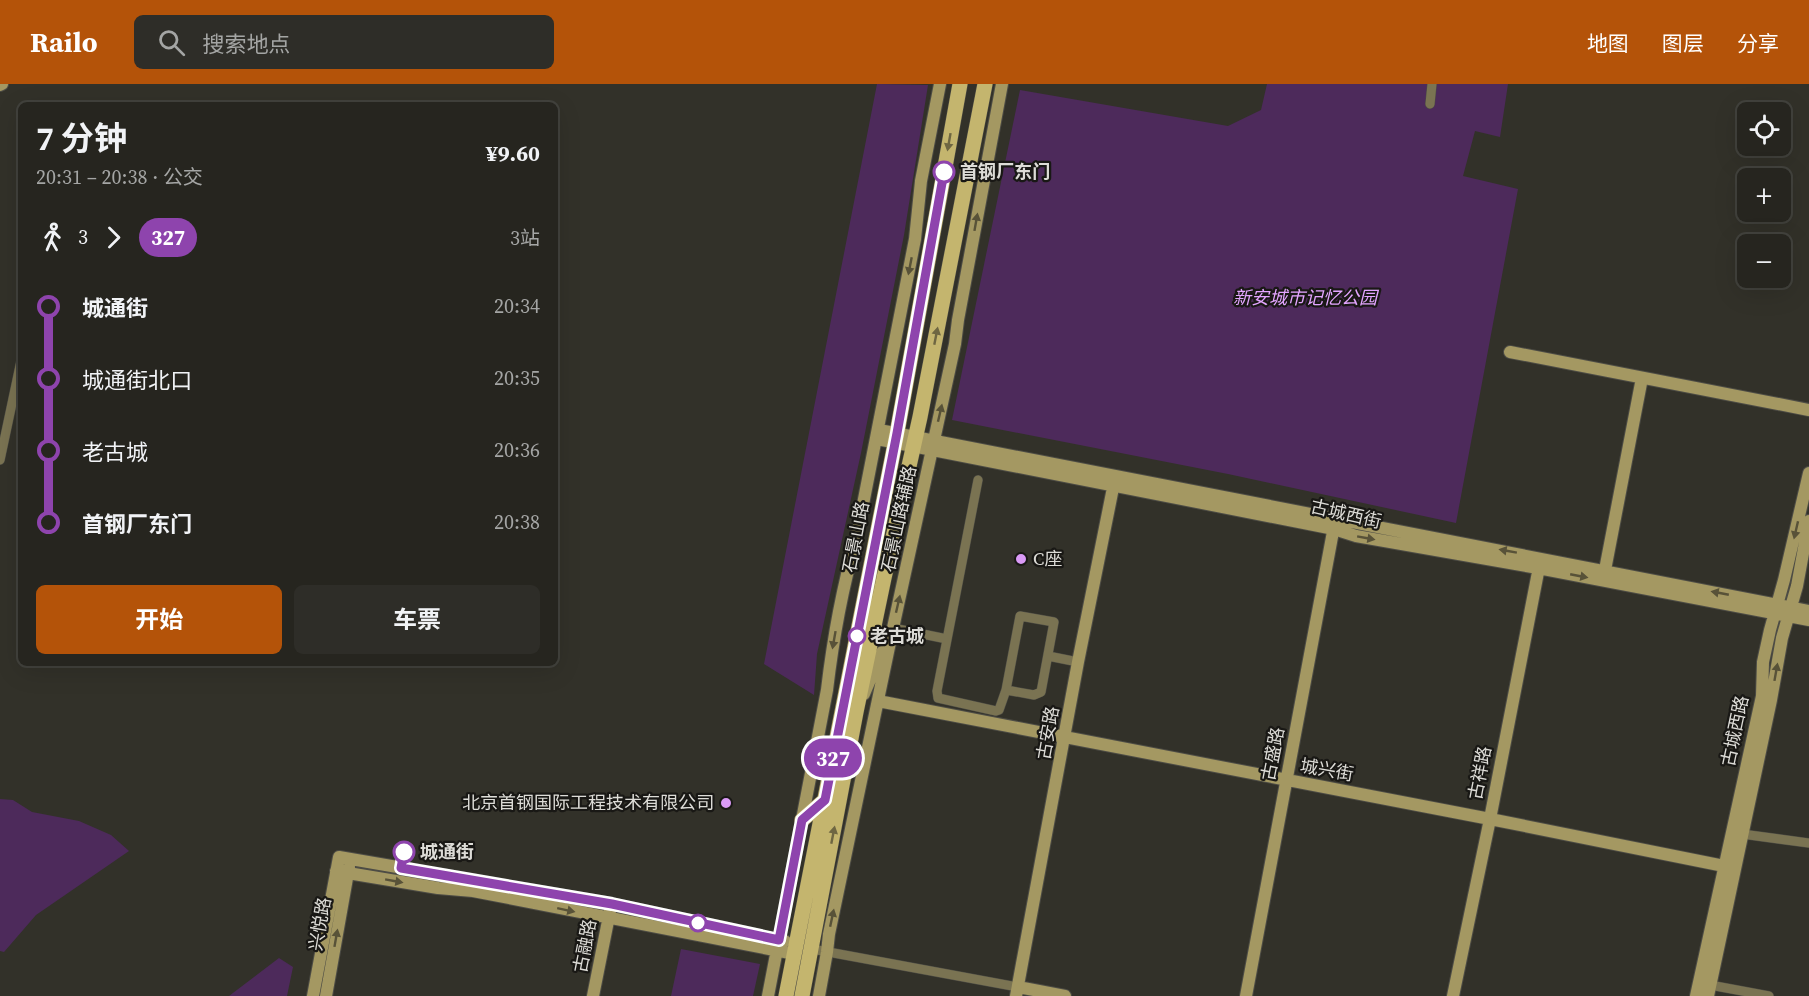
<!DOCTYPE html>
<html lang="zh">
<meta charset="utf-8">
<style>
:root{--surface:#26251f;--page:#2e2d28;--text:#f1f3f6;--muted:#a4a5a4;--line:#42423d;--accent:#b45309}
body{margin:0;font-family:"Source Serif 4","Noto Sans SC",serif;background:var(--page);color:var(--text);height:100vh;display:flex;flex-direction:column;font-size:22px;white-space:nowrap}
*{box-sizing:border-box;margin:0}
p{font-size:20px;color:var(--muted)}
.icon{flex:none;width:33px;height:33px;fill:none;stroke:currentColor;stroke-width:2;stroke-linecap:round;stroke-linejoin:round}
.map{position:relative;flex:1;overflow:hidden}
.drawer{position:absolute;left:18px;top:18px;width:540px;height:564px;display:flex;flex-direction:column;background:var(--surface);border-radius:9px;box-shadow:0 6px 24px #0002,0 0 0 2px var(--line)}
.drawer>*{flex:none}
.badge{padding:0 12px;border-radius:20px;font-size:21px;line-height:39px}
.buttons{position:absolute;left:1737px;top:18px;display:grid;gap:12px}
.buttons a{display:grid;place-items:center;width:54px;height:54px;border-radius:9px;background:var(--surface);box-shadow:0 6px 24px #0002,0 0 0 2px var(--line);font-size:30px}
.map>.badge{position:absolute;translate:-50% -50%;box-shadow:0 0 0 3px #fff}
.legs{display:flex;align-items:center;gap:9px;height:66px;padding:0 18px;font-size:20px}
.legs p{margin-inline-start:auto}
.overview{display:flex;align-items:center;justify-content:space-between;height:102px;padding:0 18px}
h1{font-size:33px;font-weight:700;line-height:45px}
.cta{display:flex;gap:12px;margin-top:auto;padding:12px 18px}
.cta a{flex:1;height:69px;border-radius:9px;background:var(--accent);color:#fff;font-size:24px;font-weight:700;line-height:69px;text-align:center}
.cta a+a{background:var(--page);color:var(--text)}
ul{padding:0 18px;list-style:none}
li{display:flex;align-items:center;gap:21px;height:72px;font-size:22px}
li i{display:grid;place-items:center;width:9px;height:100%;margin:0 8px;background:currentColor}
li i::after{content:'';width:15px;height:15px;margin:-8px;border:4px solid;border-radius:50%;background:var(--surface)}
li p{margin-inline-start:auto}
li:first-child i{background:linear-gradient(#0000 50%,currentColor 0)}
li:last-child i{background:linear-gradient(currentColor 50%,#0000 0)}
header{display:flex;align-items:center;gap:36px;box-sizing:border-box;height:84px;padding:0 30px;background:var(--accent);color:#fff}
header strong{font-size:28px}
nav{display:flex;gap:33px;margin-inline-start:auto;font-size:21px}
.search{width:420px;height:54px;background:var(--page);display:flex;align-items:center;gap:15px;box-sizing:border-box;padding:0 21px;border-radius:9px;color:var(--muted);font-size:22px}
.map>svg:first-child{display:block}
</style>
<header>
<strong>Railo</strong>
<div class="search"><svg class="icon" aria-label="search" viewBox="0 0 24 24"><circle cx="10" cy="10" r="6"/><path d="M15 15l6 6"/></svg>搜索地点</div>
<nav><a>地图</a><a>图层</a><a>分享</a></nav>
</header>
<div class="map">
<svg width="1809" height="912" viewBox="0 0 1809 912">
<rect width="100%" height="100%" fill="#323129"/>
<path fill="#4d2a5b" d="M877,0L928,1L904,151L861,369L817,570L814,611L764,580Z
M1267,0H1508L1500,53L1475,47L1463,92L1518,105L1456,439L1228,390L952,336L1020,6L1228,42L1261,26Z
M0,715L13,716L32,728L79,737L111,751L129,767L36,831L4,868L0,867Z
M681,865L760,880L753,912H671Z
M279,874L293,883L287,912H229Z"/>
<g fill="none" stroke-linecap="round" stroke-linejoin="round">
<g stroke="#4d4c45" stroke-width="10">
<path id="street" d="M1430,20L1432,0
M0,376L21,277
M978,396L937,607L938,614L996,627L999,626L1006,606
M1020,532L1054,538L1041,608L1034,611L1006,606Z
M893,544L947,555
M1048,572L1078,578
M1742,750L1809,759
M812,865L1018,903
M1710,901L1769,912"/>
</g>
<g stroke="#4d4c45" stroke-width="14">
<path id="secondary" d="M0,1L2,0
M1510,268L1809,326
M879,346L1809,527
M877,355L1334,445L1356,452L1538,484L1809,536
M1605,486L1642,294
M864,610L882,568
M878,617L1490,735L1734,784
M336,787L438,804L473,807L795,870
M1018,903L1065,912
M313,912L339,773L612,820L785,857
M326,912L349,783
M593,912L610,827
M768,912L827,606C833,555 842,505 856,456L915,155L921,97L940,0
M819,912L827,868L829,850L893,544L955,260L958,236L1002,0
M1016,912L1078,578L1115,394
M1246,912L1335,437
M1453,912L1490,735L1540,478
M1696,912L1762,612L1763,578L1770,546L1784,496L1809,389
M1708,912L1771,616L1782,554L1797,502L1809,437"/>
</g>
<g stroke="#4d4c45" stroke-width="16">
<path id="primary" d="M802,736L825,716
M786,912L897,349L960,0
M802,912L856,628L884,494L920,333L985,0"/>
</g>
<use href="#street" stroke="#7a7352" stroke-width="9"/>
<use href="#secondary" stroke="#a49862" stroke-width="12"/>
<use href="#primary" stroke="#c4b56e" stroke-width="15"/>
</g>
<defs><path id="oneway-solid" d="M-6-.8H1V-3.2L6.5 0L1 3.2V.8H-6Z" transform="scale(1.5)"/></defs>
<g fill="#6e6642">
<use href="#oneway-solid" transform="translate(949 58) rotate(100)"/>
<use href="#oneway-solid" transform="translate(936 252) rotate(-79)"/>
<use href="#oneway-solid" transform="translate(833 751) rotate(-79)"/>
</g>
<g fill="#585238">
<use href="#oneway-solid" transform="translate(976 138) rotate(-80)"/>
<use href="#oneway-solid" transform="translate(910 182) rotate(101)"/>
<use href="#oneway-solid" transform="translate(940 329) rotate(-77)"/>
<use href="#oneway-solid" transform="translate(1796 446) rotate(103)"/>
<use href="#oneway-solid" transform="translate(1366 454) rotate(10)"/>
<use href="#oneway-solid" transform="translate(1508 467) rotate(-170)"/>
<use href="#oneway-solid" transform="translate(1579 492) rotate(11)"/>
<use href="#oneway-solid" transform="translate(1720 509) rotate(-169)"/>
<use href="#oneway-solid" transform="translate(898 520) rotate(-77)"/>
<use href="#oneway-solid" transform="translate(834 556) rotate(100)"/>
<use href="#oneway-solid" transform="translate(1776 588) rotate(-80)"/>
<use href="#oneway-solid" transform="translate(394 797) rotate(10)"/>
<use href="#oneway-solid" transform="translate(566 826) rotate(12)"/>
<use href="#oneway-solid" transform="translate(832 834) rotate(-78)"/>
<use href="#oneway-solid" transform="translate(336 854) rotate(-80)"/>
</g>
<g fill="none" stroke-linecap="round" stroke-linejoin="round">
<g stroke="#fff" stroke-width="14">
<path id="line-1" d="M404,768L401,784L612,820L779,856L802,736L825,716L897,349L944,88"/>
</g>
<use href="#line-1" stroke="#8e44ad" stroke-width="9"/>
</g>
<g fill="#fff" stroke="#8e44ad" stroke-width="3">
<circle cx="944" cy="88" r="10"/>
<circle cx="857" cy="552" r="8"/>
<circle cx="404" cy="768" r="10"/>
<circle cx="698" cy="839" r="8"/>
</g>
<g fill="#da9af6" stroke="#191815" stroke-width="2">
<circle cx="1021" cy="475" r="6"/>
<circle cx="726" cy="719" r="6"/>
</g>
<g text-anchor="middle" stroke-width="4.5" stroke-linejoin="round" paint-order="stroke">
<g font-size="18" font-weight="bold" fill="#dddcd7" stroke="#191815" text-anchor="start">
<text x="960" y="94">首钢厂东门</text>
<text x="870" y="558">老古城</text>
<text x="420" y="774">城通街</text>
</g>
<g font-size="18" font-style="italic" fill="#e3a5ff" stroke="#191815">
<text x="1305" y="220">新安城市记忆公园</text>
</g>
<g font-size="18" fill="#dddcd7" stroke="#191815">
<text transform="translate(1346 430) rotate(13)" y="6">古城西街</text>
<text transform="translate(899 435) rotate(-78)" y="6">石景山路辅路</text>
<text transform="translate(856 453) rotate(-79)" y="6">石景山路</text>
<text transform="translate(1735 647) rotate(-78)" y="6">古城西路</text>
<text transform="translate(1048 649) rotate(-80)" y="6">古安路</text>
<text transform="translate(1273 670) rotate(-79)" y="6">古盛路</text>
<text transform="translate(1327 686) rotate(10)" y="6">城兴街</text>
<text transform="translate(1480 689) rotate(-79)" y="6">古祥路</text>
<text transform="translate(320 840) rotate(-80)" y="6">兴悦路</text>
<text transform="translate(585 862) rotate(-79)" y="6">古融路</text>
</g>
<g font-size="18" fill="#dddcd7" stroke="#191815" text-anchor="start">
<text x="1033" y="481">C座</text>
<text x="714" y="725" text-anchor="end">北京首钢国际工程技术有限公司</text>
</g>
</g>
</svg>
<div class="buttons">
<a><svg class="icon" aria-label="locate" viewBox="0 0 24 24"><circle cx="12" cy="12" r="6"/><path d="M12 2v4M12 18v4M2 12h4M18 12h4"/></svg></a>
<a>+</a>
<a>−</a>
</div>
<b class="badge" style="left:833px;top:674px;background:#8e44ad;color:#fff">327</b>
<section class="drawer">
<div class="overview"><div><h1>7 分钟</h1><p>20:31 – 20:38 · 公交</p></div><b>¥9.60</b></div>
<div class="legs"><svg class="icon" aria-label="walk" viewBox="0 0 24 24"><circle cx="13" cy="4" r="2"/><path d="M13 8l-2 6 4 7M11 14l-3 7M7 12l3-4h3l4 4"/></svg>3<svg class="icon" aria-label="forward" viewBox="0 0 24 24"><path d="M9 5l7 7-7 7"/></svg><b class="badge" style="background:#8e44ad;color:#fff">327</b><p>3站</p></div>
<ul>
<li><i style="color:#8e44ad"></i><b>城通街</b><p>20:34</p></li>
<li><i style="color:#8e44ad"></i><span>城通街北口</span><p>20:35</p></li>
<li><i style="color:#8e44ad"></i><span>老古城</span><p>20:36</p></li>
<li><i style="color:#8e44ad"></i><b>首钢厂东门</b><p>20:38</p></li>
</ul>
<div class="cta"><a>开始</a><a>车票</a></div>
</section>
</div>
